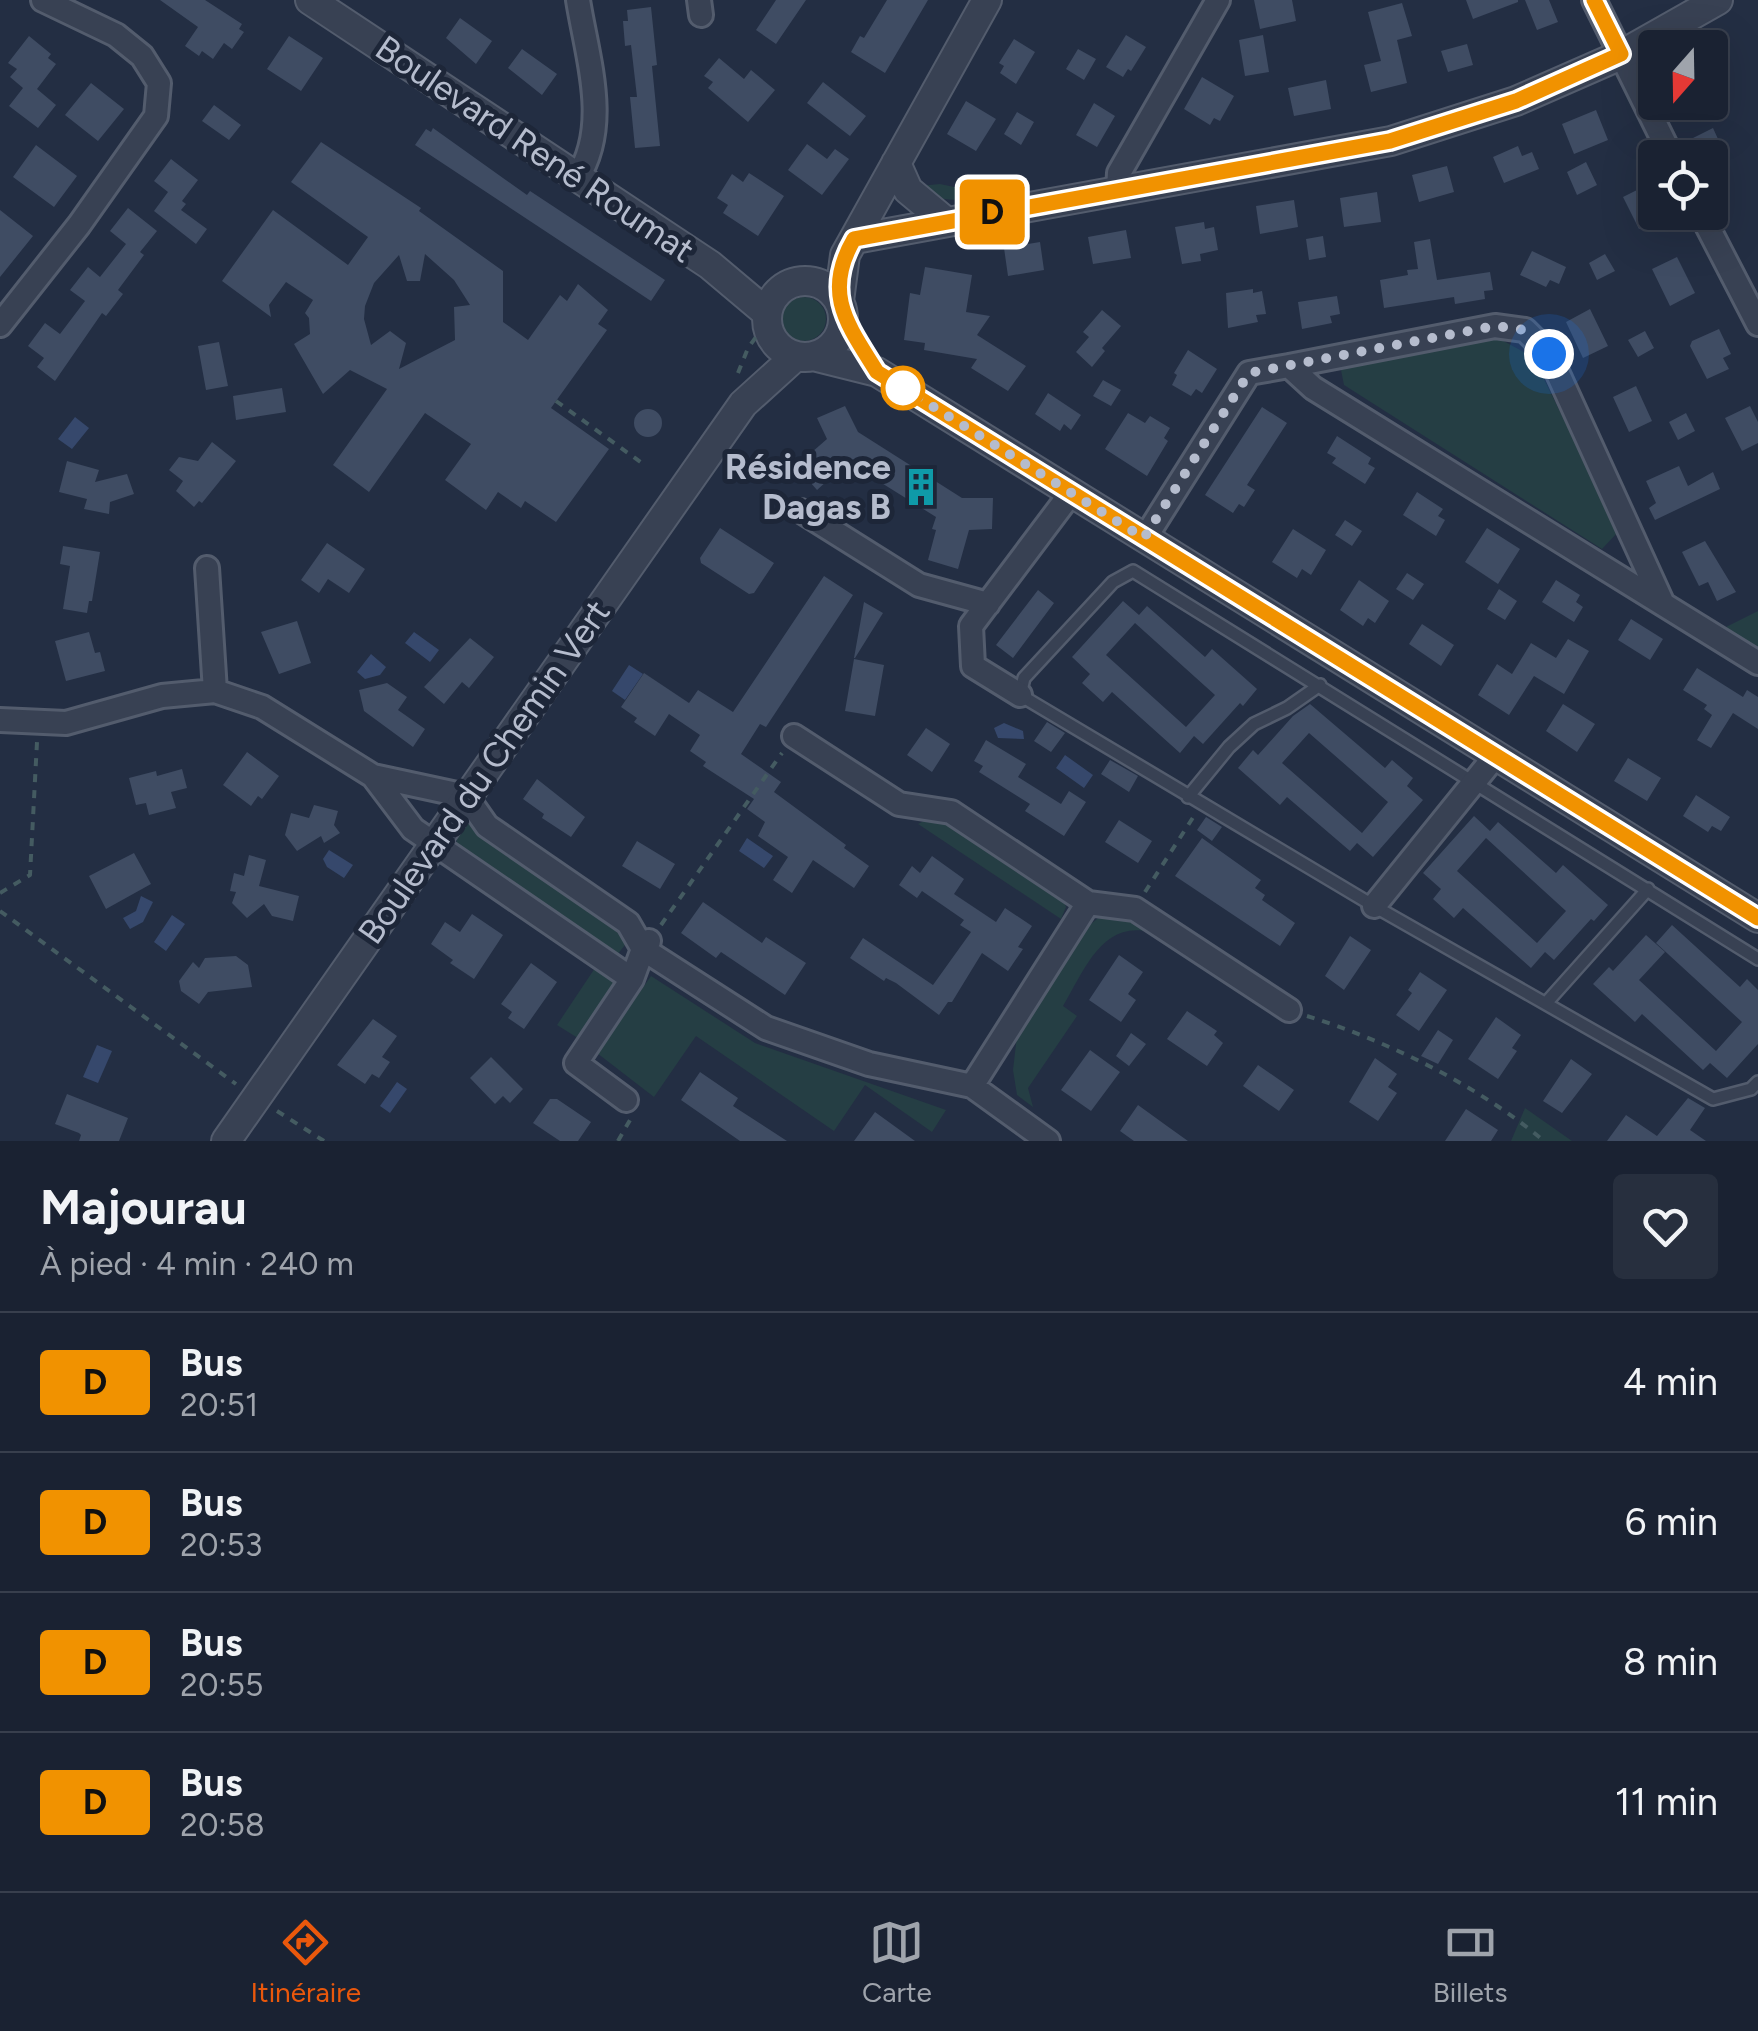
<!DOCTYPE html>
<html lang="fr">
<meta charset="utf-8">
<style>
:root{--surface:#1a2232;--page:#272f3e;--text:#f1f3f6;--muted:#9fa4ac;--line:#383f4d;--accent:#ea580c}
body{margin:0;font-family:Figtree,sans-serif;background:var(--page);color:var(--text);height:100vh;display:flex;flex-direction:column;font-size:38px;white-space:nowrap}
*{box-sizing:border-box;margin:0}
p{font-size:32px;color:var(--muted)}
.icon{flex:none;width:55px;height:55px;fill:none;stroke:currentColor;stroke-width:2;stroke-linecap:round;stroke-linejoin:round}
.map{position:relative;height:1141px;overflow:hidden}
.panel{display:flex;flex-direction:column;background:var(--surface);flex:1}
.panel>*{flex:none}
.badge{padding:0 20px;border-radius:8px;font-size:35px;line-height:65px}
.needle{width:65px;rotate:200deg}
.controls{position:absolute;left:1638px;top:30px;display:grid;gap:20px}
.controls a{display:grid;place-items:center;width:90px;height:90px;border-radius:10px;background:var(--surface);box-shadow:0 10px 40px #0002,0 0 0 2px var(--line);font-size:50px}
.you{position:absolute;width:50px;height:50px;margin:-25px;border:8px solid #fff;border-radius:50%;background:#1a73e8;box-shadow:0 0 0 15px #1a73e833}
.map>.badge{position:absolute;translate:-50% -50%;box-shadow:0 0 0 5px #fff}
.round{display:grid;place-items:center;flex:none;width:105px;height:105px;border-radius:10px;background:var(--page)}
.headline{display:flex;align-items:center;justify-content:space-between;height:170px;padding:0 40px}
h1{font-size:48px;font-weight:700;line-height:75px}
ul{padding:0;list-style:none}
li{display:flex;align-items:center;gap:30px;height:140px;padding:0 40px;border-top:2px solid var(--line)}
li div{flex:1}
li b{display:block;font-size:38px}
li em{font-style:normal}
li .badge{min-width:110px;font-weight:700;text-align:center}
.tab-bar{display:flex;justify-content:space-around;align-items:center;height:140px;border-top:2px solid var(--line);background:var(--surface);font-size:28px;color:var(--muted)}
.tab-bar a{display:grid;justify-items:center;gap:5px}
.tab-bar .on{color:var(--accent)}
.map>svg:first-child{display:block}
</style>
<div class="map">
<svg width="1758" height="1141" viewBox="0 0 1758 1141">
<rect width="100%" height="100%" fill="#232e43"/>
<path fill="#253e44" d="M940,184L978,192L979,197C954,201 939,203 919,186Z
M782 319a22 22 0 1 1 44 0a22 22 0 1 1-44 0Z
M1498,338L1533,357L1619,531L1602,549L1344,385L1341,370L1362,363Z
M1758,611V655L1729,637L1726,627Z
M467,815L625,933V945L617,955L457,845L456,832Z
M931,817L959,826L1062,894L1066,907L1061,919L918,824Z
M1112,916H1128L1150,932C1102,920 1084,971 1063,1006L1077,1016L1028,1088L1033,1107L1017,1095L1013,1070L1018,1027L1078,935L1098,918Z
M595,968L619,980L581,1040L557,1025Z
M651,976L755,1043L946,1110L932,1132L865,1085L834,1131L696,1036L654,1097L597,1053Z
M1525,1108L1572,1141H1511Z"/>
<path fill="#36486c" d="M75,417L89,428L72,449L58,439Z
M414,632L439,650L430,662L405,643Z
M371,654L386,667L380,675L365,679L357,672Z
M629,665L643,674L625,700L612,691Z
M1004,723L1023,731L1024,739L998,738L994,728Z
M1065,755L1093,775L1084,788L1056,768Z
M747,838L773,856L764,868L739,851Z
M329,850L353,865L344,878L327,867L323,859Z
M141,896L153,902L143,922L130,929L123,918L136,911Z
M172,915L185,924L166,951L154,942Z
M97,1045L112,1051L98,1083L83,1077Z
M397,1082L407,1089L390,1113L380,1106Z"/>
<path fill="#3f4c63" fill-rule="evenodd" d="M160,0H205L242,24L239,29L244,32L232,49L224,43L213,59L202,51L199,56L185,46L198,27Z
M776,0H806L776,44L756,30Z
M887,0H928L885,73L851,52L860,36L864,38Z
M1254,0H1292L1296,21L1260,29Z
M1466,0H1518V2L1473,19Z
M1525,0H1549L1558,22L1537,30Z
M1402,3L1412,36L1397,40L1407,83L1371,92L1364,65L1381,61L1368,12Z
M651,7L657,65L652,66L660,146L635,148L630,97H637L631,45L625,46L623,21H628L627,10Z
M460,18L492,41L476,64L446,38Z
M1126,35L1146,47L1131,71L1128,69L1123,77L1106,67Z
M1263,35L1269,72L1245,76L1239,40Z
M29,36L51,54L48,58L56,64L37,89L56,105L38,128L9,106L23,88L10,77L17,69L8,63Z
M289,36L323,58L301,91L267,69Z
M1014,39L1035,52L1016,84L1000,73L1004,66L999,63Z
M1467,44L1473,65L1448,72L1441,51Z
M522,49L557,74L542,95L508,68Z
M1078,49L1096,59L1084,80L1066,69Z
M719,58L744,79L751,70L775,90L748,122L708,88L713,82L704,76Z
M1202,77L1234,96L1220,121L1214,118L1210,125L1184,109Z
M1326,80L1331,109L1294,116L1288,88Z
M823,82L866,116L850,136L807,103Z
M91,83L124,109L98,141L65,115Z
M966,101L996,119L976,151L947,134Z
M1094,103L1115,116L1097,147L1076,135Z
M214,105L241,125L229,140L202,121Z
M1596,110L1608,140L1574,154L1562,124Z
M1017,112L1034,122L1021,145L1004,134Z
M433,128L527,195L530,191L665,280L651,301L415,145L426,129L431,132Z
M1713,128L1723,150L1700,158L1691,139Z
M321,142L421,208L419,211L503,271V322L528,340L560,295L567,301L578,284L608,310L598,324L607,330L551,408L609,449L556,522L525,501L521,508L498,492L486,510L445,480L471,444L425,413L369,492L333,465L387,389L350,370L323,394L294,344L310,334L309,318L305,313L313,300L286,282L269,305L271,317L222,281L273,210L348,265L368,237L291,182ZM425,254L454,280L470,305L454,307L455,340L399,369L406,343L390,331L371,345L364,319L365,306L374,283L399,255L407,281H420Z
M807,144L827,159L835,149L849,159L822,195L788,170Z
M36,145L77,176L54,207L13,177Z
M1518,146L1522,156L1532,152L1539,169L1504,183L1493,157Z
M171,159L198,180L182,201L186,204L181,210L207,229L196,244L154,211L168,192L154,181Z
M1586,162L1597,185L1577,195L1567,172Z
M1447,166L1454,192L1419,202L1412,175Z
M749,173L784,196L758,236L723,213L728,205L717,198L732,174L743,182Z
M1647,185L1655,201V221L1639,229L1623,197Z
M1377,192L1381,222L1344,227L1340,198Z
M1294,200L1298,227L1260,234L1256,206Z
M128,208L157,231L140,252L144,255L118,290L123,294L106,316L102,313L55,381L37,367L44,358L28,346L45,323L60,334L85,301L70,290L88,267L100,277L126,244L110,231Z
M0,210L33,236L0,277Z
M1204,222L1205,229L1214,227L1218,250L1200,254L1201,261L1182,264L1175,227Z
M1126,230L1131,258L1093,264L1088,237Z
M1323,236L1326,257L1309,260L1306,239Z
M1430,239L1437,280L1490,272L1493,290L1484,291L1485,299L1455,304L1454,297L1384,308L1380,280L1408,275L1407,270L1418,269L1414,242Z
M1040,242L1044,270L1008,276L1004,248Z
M1532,251L1566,267L1559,284L1550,280L1546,287L1520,275Z
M1605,254L1615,271L1597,280L1589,263Z
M1677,257L1695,293L1670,306L1652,269Z
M925,267L972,275L966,312L990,316L977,335L1026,366L1008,391L971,368L977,359L924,350L925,343L904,340L910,293L920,295Z
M1253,289V293L1262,291L1266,314L1256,315L1258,322L1228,328L1226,293Z
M1337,296L1340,314L1330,316L1332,323L1302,329L1298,302Z
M1590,309L1608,346L1583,358L1566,322Z
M1102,310L1121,326L1102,348L1105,351L1092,367L1076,352L1089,337L1083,332Z
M1719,329L1731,354L1723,358L1729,369L1707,379L1690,346L1692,341Z
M1645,331L1654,348L1638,357L1628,340Z
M219,342L228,386L206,390L198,346Z
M1188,350L1217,369L1202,393L1196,389L1191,396L1172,385L1177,375L1174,373Z
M1103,380L1121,390L1111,406L1093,396Z
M1636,386L1652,421L1629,432L1613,397Z
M282,388L286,412L236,420L233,396Z
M1048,393L1081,415L1071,430L1064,424L1060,431L1035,414Z
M845,406L858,432L962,498H993L992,529L969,530L958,569L928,560L936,530L932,529L936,517L848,462L817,490L796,466L827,439L817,418Z
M1750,406L1758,422V443L1742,451L1725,418Z
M1262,407L1287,423L1247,485L1255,490L1244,507L1239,504L1233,513L1205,495Z
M634 423a14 14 0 1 1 28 0a14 14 0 1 1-28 0Z
M1128,413L1145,423L1150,416L1170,428L1164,438L1168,441L1147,476L1105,449Z
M1686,413L1695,431L1678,440L1669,422Z
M1337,436L1371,458L1368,464L1375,468L1365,484L1332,463L1336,458L1327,453Z
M212,442L236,461L202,503L199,501L194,507L176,491L183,481L169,470L179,457L198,461Z
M67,461L99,470L95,482L127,474L134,494L110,502L109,514L84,509L87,499L59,492Z
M1679,466L1688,486L1713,472L1720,489L1655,520L1649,508L1656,503L1646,481Z
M1417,492L1443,509L1438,516L1445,520L1436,536L1403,515Z
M1345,520L1362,531L1352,546L1335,535Z
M720,528L774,563L754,593L749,594L701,563L700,558Z
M1487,528L1520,549L1498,584L1465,562Z
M1293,529L1326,550L1311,575L1302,569L1297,578L1272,562Z
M1705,541L1736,592L1717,601L1708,582L1699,586L1682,552Z
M327,543L365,569L349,593L328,579L319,593L301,580Z
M63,546L100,552L92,601H89L87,613L63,609L70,566L60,564Z
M1407,573L1424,584L1413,600L1396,589Z
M824,576L853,595L766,727L760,724L741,754L781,782L774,792L846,845L844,848L869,866L854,888L813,860L792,893L773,880L788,857L758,836L765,822L747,809L754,799L703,766L706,762L690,751L700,735L669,714L655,736L634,722L637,718L621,707L644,673L689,703L698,690L733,712Z
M1359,580L1389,601L1375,623L1368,618L1363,626L1340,610Z
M1556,580L1580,595L1576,602L1583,607L1574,622L1542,602Z
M1499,589L1517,601L1505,620L1487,609Z
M1038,590L1054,603L1013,658L996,645Z
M1123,601L1139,615L1147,606L1205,657L1212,649L1257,689L1243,706L1240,703L1203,744L1194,736L1180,753L1112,692L1103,702L1082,683L1090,674L1072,657ZM1135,623L1215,695L1186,727L1106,655Z
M864,602L883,613L855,658H854Z
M1631,619L1663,639L1650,660L1618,640Z
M297,621L311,663L279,674L261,632Z
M1422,624L1454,645L1441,666L1409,644Z
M89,632L95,653L100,652L105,671L66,681L55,641Z
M470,638L494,657L469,688L462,682L444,704L424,687Z
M1568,639L1589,651L1564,694L1534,676L1509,715L1478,695L1497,664L1512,674L1531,643L1556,658Z
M854,659L884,665L875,716L845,711Z
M1697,668L1743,697L1747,690L1758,697V729L1733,713L1711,748L1697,740L1712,715L1704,709L1707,705L1683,690Z
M387,683L407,697L398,710L425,729L413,747L364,711L359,690Z
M1310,704L1385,768L1392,760L1413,778L1407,786L1423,800L1373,857L1357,843L1350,851L1287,797L1280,805L1238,768L1253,750L1258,755L1293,716ZM1309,733L1388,802L1362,833L1282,763Z
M1563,704L1595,724L1577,752L1546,731Z
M1047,722L1065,733L1051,752L1034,741Z
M926,728L950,744L932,772L907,755Z
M986,740L1026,764L1018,777L1061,804L1069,791L1086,802L1064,836L1025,811L1030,804L979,772L983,766L974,761Z
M247,752L279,776L262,799L258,796L251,806L223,785Z
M1628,758L1661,778L1647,801L1614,781Z
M1110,760L1138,776L1129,792L1101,774Z
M182,769L187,788L171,792L176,808L149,815L146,803L136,805L129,778L156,771L157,776Z
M537,779L585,817L571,837L542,818L544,814L523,799Z
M1696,795L1730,817L1721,831L1712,826L1708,832L1683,816Z
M314,805L338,811L334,825L340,833L324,843L321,836L297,851L285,835L291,813L309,818Z
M1474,816L1490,831L1498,822L1556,873L1563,865L1608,905L1594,921L1591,919L1554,960L1545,952L1531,968L1463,908L1454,918L1433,899L1441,889L1423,873ZM1486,838L1566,911L1537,943L1457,871Z
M1206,817L1222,827L1212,841L1197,830Z
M1119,820L1152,841L1138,863L1105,842Z
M1202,838L1261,880L1255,888L1265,895L1262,900L1295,923L1280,946L1175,876Z
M637,841L675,864L660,889L622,866Z
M134,853L151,884L106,909L89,876Z
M249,855L266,860L259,886L299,896L293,921L272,916L264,904L247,918L232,903L236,892L230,891L234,873L244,876Z
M932,856L964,879L954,894L996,922L1005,908L1032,926L1018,947L1023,949L1008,971L982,953L952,1002H948L939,1015L896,983L886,978L884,981L850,958L863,938L933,985L971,932L960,925L964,920L922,891L917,898L899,885L912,866L920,873Z
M703,902L762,943L766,937L806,963L785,995L721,952L716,958L681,933Z
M472,914L503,935L474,979L450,963L453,960L431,944L445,922L460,932Z
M1672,925L1740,987L1747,979L1758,990V1044L1727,1078L1710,1063L1703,1070L1642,1014L1635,1022L1593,984L1609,967L1613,971L1646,935L1665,952L1639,980L1716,1051L1742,1022L1656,943Z
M1350,936L1371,950L1344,990L1325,976Z
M1119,955L1143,972L1128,994L1136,1000L1121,1022L1089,1000Z
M236,956L248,965L252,987L208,992L199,1004L181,991L179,981L193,962L199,968L205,958Z
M531,963L557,982L524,1029L508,1018L512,1012L501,1004Z
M1420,972L1447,990L1419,1031L1396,1015L1412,993L1408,990Z
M1187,1011L1217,1031L1214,1035L1223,1043L1207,1066L1167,1039Z
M1496,1017L1521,1035L1512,1048L1517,1051L1498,1079L1468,1059Z
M373,1019L397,1036L382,1057L390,1062L379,1078L372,1074L365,1084L337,1065Z
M1438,1030L1453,1040L1438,1064L1421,1056Z
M1131,1033L1146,1044L1129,1066L1116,1056Z
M1090,1050L1120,1072L1091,1111L1061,1090Z
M491,1057L523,1089L510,1103L503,1096L495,1104L470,1078Z
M1375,1058L1397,1074L1388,1087L1397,1093L1378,1121L1349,1102Z
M1571,1059L1592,1074L1562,1113L1543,1101Z
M1258,1065L1294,1090L1279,1111L1243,1086Z
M700,1072L738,1098L733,1106L787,1141H740L681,1100Z
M67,1094L128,1118L119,1141H79L81,1135L79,1133L55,1124Z
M1688,1098L1705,1108L1690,1130L1706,1141H1607L1626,1115L1657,1136Z
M550,1099H557L591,1122L578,1141H560L533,1123Z
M1138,1105L1167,1126L1188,1141H1134L1120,1131Z
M1466,1109L1498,1130L1491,1141H1445Z
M875,1112L915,1141H854Z"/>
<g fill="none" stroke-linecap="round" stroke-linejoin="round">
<g stroke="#535c6d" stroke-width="16">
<path id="service" d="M1188,797L1229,747L1254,724L1287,708L1320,685
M1758,959L1133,571L1113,582L1024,678L1020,695L1374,906L1713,1099L1751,1089L1758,1082
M1547,1002L1648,889"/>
</g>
<g stroke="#535c6d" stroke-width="28">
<path id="minor" d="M699,0L701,15
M1594,0L1672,158
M577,178C611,125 587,57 578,0
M1118,190L1119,173L1218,0
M1700,212L1758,324
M0,325L79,225L156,116L159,83L142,56L116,35L43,0
M1289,366L1495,326L1525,330L1549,354L1663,604
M801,511L919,585L988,604
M1145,538L1249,373L1289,366L1313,388L1758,663
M207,568L215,691
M1020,695L973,666L971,626L1071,493
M0,720L66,723L162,696L215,691L262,707L373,776L466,796L487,826L628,923L643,949L632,979L576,1063L626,1100
M794,736L899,804L951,812L1088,903
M373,776L413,829L632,979
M1374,906L1496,755
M649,941L643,949L766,1028L869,1064L972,1086L1048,1141
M972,1086L1088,903L1135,909L1289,1010"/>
</g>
<g stroke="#535c6d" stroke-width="32">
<path id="tertiary" d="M310,0L710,265L767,313
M896,163L908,190L944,220
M855,239L1391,141L1516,101L1621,55L1718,0
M767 319a38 38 0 1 1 76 0a38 38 0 1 1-76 0Z
M839,301L845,255L987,0
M813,356L877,372L1758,918
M226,1141L743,404L796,356"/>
</g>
<path stroke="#445b61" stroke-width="4" stroke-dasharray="8 8" stroke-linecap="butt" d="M738,373L748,348L759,333
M556,401L646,466
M1145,892L1194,816
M0,893L30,875L37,742
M0,911L236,1084
M661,925L782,753
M1307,1016C1388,1041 1479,1086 1544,1141
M277,1111L324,1141
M618,1141L630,1120"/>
<use href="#service" stroke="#384153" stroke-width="11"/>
<use href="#minor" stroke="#384153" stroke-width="22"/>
<use href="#tertiary" stroke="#384153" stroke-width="28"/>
</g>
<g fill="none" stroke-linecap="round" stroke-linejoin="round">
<g stroke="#fff" stroke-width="22">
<path id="line" d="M1594,0L1621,54L1516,101L1390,141L854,239C822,294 848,325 877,372L1758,918"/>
</g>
<use href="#line" stroke="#f19200" stroke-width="15"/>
<path stroke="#b5bccd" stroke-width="10" stroke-dasharray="0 18" d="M903,388L1144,538L1249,373L1495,326L1525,330L1549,354"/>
</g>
<defs>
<g id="building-bare" transform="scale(3)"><path d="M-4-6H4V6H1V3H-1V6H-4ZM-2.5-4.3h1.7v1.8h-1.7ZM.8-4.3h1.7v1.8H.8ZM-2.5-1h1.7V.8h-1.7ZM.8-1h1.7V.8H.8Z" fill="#0f9aa8" stroke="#1d2638" stroke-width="2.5" paint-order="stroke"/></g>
</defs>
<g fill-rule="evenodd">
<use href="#building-bare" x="921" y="487"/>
</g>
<circle fill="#fff" stroke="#f19200" stroke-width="5" cx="903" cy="388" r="20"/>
<g text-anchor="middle" stroke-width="10" stroke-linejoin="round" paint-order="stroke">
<g font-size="35" fill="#b5bccd" stroke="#1d2638">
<text transform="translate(535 149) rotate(34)" y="12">Boulevard René Roumat</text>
<text transform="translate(484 772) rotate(-55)" y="12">Boulevard du Chemin Vert</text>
</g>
<g font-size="35" font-weight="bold" fill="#b5bccd" stroke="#1d2638" text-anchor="end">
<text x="891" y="479">Résidence<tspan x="891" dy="40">Dagas B</tspan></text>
</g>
</g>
</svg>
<div class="controls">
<a><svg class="needle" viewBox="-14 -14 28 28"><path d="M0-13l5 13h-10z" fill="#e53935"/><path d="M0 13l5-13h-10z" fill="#9fa4ac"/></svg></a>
<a><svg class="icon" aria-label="locate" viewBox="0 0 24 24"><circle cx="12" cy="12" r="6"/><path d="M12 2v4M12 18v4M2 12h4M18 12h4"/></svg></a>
</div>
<div class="you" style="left:1549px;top:354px"></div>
<b class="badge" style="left:992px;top:212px;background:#f19200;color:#111">D</b>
</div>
<section class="panel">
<div class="headline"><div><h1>Majourau</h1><p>À pied · 4 min · 240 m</p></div><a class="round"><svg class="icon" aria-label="heart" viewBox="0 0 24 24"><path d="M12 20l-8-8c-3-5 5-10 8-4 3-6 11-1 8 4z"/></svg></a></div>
<ul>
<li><span class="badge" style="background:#f19200;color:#111">D</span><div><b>Bus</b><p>20:51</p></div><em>4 min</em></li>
<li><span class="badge" style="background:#f19200;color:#111">D</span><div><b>Bus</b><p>20:53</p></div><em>6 min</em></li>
<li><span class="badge" style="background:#f19200;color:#111">D</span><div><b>Bus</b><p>20:55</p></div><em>8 min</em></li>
<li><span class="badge" style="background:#f19200;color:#111">D</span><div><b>Bus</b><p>20:58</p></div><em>11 min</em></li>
</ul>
</section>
<nav class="tab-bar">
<a class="on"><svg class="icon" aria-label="directions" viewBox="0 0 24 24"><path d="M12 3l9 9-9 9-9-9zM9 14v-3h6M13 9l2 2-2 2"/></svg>Itinéraire</a>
<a><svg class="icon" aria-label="map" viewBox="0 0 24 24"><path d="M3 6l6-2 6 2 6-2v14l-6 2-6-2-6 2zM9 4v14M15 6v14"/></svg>Carte</a>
<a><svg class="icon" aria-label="tickets" viewBox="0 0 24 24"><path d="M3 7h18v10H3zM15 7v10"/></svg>Billets</a>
</nav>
